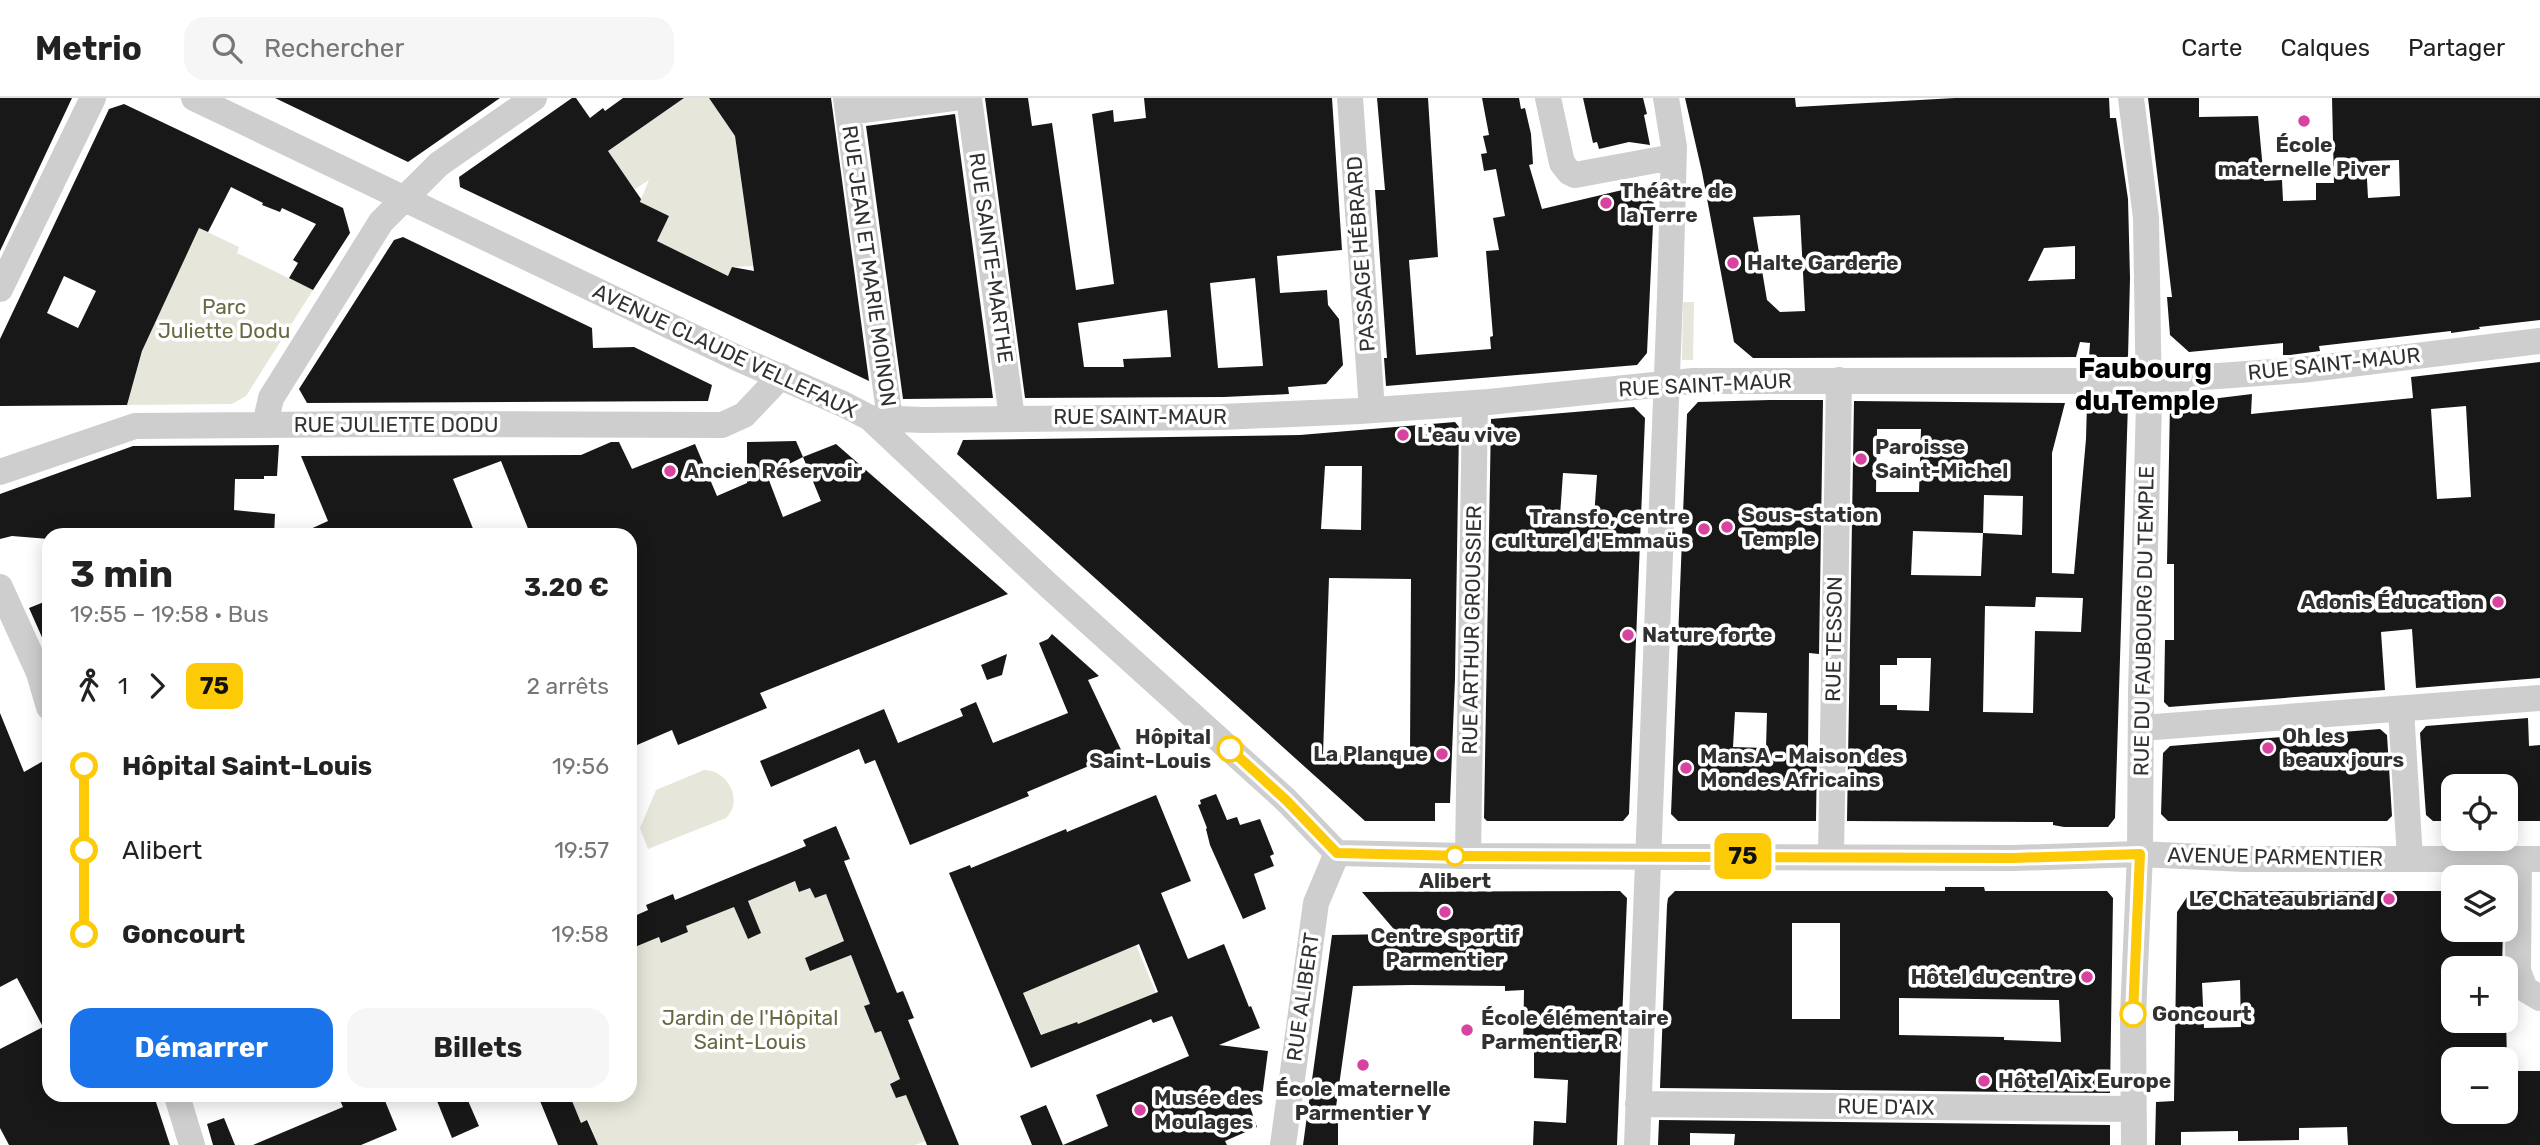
<!DOCTYPE html>
<html lang="fr">
<meta charset="utf-8">
<style>
:root{--surface:#fff;--page:#f6f6f6;--text:#222;--muted:#767676;--line:#e0e0e0;--accent:#1a73e8}
body{margin:0;font-family:Rubik,sans-serif;background:var(--page);color:var(--text);height:100vh;display:flex;flex-direction:column;font-size:26px;white-space:nowrap}
*{box-sizing:border-box;margin:0}
p{font-size:23px;color:var(--muted)}
.icon{flex:none;width:38px;height:38px;fill:none;stroke:currentColor;stroke-width:2;stroke-linecap:round;stroke-linejoin:round}
.map{position:relative;flex:1;overflow:hidden}
.details{position:absolute;left:42px;top:430px;width:595px;height:574px;display:flex;flex-direction:column;background:var(--surface);border-radius:21px;box-shadow:0 4px 18px #0003}
.details>*{flex:none}
.badge{padding:0 14px;border-radius:10px;font-size:24px;line-height:46px}
.tools{position:absolute;left:2441px;top:676px;display:grid;gap:14px}
.tools a{display:grid;place-items:center;width:77px;height:77px;border-radius:14px;background:var(--surface);box-shadow:0 4px 18px #0003;font-size:35px}
.map>.badge{position:absolute;translate:-50% -50%;box-shadow:0 0 0 4px #fff}
.legs{display:flex;align-items:center;gap:10px;height:77px;padding:0 28px;font-size:23px}
.legs p{margin-inline-start:auto}
.headline{display:flex;align-items:center;justify-content:space-between;height:119px;padding:0 28px}
h1{font-size:38px;font-weight:700;line-height:52px}
.cta{display:flex;gap:14px;margin-top:auto;padding:14px 28px}
.cta a{flex:1;height:80px;border-radius:21px;background:var(--accent);color:#fff;font-size:28px;font-weight:700;line-height:80px;text-align:center}
.cta a+a{background:var(--page);color:var(--text)}
ul{padding:0 28px;list-style:none}
li{display:flex;align-items:center;gap:24px;height:84px;font-size:26px}
li i{display:grid;place-items:center;width:10px;height:100%;margin:0 9px;background:currentColor}
li i::after{content:'';width:18px;height:18px;margin:-9px;border:5px solid;border-radius:50%;background:var(--surface)}
li p{margin-inline-start:auto}
li:first-child i{background:linear-gradient(#0000 50%,currentColor 0)}
li:last-child i{background:linear-gradient(currentColor 50%,#0000 0)}
header{display:flex;align-items:center;gap:42px;box-sizing:border-box;height:98px;padding:0 35px;background:var(--surface);border-bottom:2px solid var(--line)}
header strong{font-size:33px}
nav{display:flex;gap:38px;margin-inline-start:auto;font-size:24px}
.search{width:490px;height:63px;background:var(--page);display:flex;align-items:center;gap:18px;box-sizing:border-box;padding:0 24px;border-radius:21px;color:var(--muted);font-size:26px}
.map>svg:first-child{display:block}
</style>
<header>
<strong>Metrio</strong>
<div class="search"><svg class="icon" aria-label="search" viewBox="0 0 24 24"><circle cx="10" cy="10" r="6"/><path d="M15 15l6 6"/></svg>Rechercher</div>
<nav><a>Carte</a><a>Calques</a><a>Partager</a></nav>
</header>
<div class="map">
<svg width="2540" height="1047" viewBox="0 0 2540 1047">
<rect width="100%" height="100%" fill="#fff"/>
<path fill="#e7e6da" d="M684,0H709L735,38L753,168L732,169L728,178L657,143L669,118L640,104L649,82L635,91L612,62L614,61L608,53Z
M199,130L239,149L237,155L313,192L246,298L232,306L127,307L143,251Z
M1683,204H1694L1693,262H1682Z
M704,672C728,672 744,703 726,720L648,751L640,730L656,692Z
M795,783L800,794L810,790L815,800L826,796L844,843L834,847L839,861L851,857L870,906L864,909L875,935L881,933L900,981L890,986L896,1000L906,997L926,1043L915,1047H598L588,1022L581,1025L570,998H630V851L659,839L662,845L688,834L686,828L734,809L739,819L752,814L748,803Z
M1136,847L1158,900L1078,926L1076,924L1042,937L1023,895Z"/>
<path fill="#181818" fill-rule="evenodd" d="M0,0H72L0,153Z
M275,0H500L408,64Z
M572,0H576L590,20L603,10L605,13L623,0H684L608,53L641,101L640,104L669,118L657,143L728,178L732,169L754,173L735,38L709,0H831L869,283L460,89L459,79Z
M985,0H1028L1032,28L1052,25L1076,192L1114,186L1092,16L1113,12L1114,24L1146,20L1144,0H1332L1342,152L1277,158L1280,195L1327,192L1328,207L1339,221L1343,267L1326,286L1288,289L1289,296L1224,299L1025,300ZM1255,180L1263,268L1218,270L1210,185ZM1167,212L1171,259L1123,261L1124,269H1084L1078,225Z
M1377,0H1428L1438,159L1409,162L1416,257L1491,251L1490,239L1493,238L1486,153L1499,152L1493,120L1505,118L1496,71L1484,73L1481,56L1487,55L1483,38L1489,37L1482,0H1519L1521,11L1525,10L1531,36L1533,66L1529,67L1542,111L1635,89L1654,105L1647,255L1637,267L1386,288L1384,260H1387L1375,92H1385Z
M1583,0H1643L1647,16L1644,17L1650,47L1629,44L1599,51L1597,44L1593,45Z
M1685,0H1795L1796,9L1955,0H2109L2110,20H2116L2128,101L2130,180L2128,259H2089L2090,245L2080,244L2076,259L1753,260L1734,244L1702,74ZM1800,117L1805,213L1780,214L1767,202L1753,119ZM2075,148V181L2028,183L2044,150Z
M2148,0H2199V19L2258,18L2264,83L2282,82L2283,103L2316,102V85H2334L2332,0H2540V222L2479,229L2480,231L2451,235V233L2319,248L2320,253L2290,257H2283V245L2189,254L2170,237L2167,199H2172ZM2399,62L2400,98L2368,100L2366,63Z
M124,6L343,110L350,135L313,192L289,180L298,165L293,162L316,126L282,110L280,114L262,107L263,105L231,89L208,134L199,130L142,253L127,307L0,308V241L109,11ZM64,178L96,193L78,230L47,215Z
M955,16L993,300L903,301L866,28Z
M403,139L592,230L593,250L634,249L712,287L708,303L307,305L299,291L394,142Z
M2540,264V580L2416,590L2412,531L2381,534L2385,592L2169,609L2164,604L2165,542H2174V466H2167L2170,306L2252,296L2251,316L2413,300L2411,279ZM2466,308L2471,399L2437,401L2431,311Z
M1770,302H1823L1819,556L1809,555L1808,653H1817L1816,723H1678L1671,716L1687,316L1698,304ZM1735,614L1767,615L1766,650L1733,649Z
M1854,303L2065,305L2052,355V475L2074,476L2086,341L2087,305H2128L2115,720L2108,729H2064L2053,727V724L1847,723ZM1877,331H1921L1919,394H1876ZM1984,397L2023,398L2022,437L1983,435L1981,478L1911,477L1913,433L1983,435ZM2036,499L2083,500L2081,534L2035,533L2033,615L1983,614L1985,508L2035,509ZM1897,560H1931L1929,613L1897,612V607H1880V567H1897Z
M1634,309L1645,320L1629,716L1623,723H1487L1484,720L1491,321ZM1563,375L1597,377L1594,419L1560,418Z
M1455,324L1459,329L1455,580L1450,705H1435V723H1365L957,356L963,342L1300,337ZM1325,368H1362L1361,432L1321,431ZM1329,480L1411,481L1410,654H1391V658L1323,657Z
M796,343L803,359L767,377L783,419L821,403L803,359L836,346L1008,496L760,595L767,610L678,647L672,632L630,650V438H531L501,363L453,381L476,438H295L328,423L301,358L581,357L611,344H619L632,371L695,346L717,398L747,385V344Z
M279,347L277,378H264V381H235L234,412L275,416L274,438H49V441L12,438L0,441V396L133,348Z
M49,502V555L29,510Z
M1052,536L1099,578L1088,582L1122,654L1027,694L1029,698L910,747L875,662L865,666L859,651L771,689L760,663L884,611L898,645L963,618L960,611L976,604L993,645L1068,615L1039,545L1048,541Z
M1007,556L1002,577L987,582L981,567Z
M0,615L24,674L45,662L49,675V998H154L170,1047H9L0,1030V951L43,929L17,880L0,889Z
M2528,620L2529,648L2540,647V723H2506V688H2454V723H2433L2426,717L2420,635L2426,628Z
M2380,631L2387,637L2392,718L2387,723H2168L2161,716L2163,655L2170,648Z
M1216,696L1227,722L1237,719L1240,727L1260,721L1274,756L1270,758L1274,768L1254,776L1266,811L1243,821L1210,747L1206,731L1207,730L1198,707L1201,706L1200,702Z
M1156,697L1191,783L1161,795L1188,861L1224,846L1249,909L1251,908L1260,930L1219,947L1268,953L1261,1007L1249,1006L1257,1029L1225,1043L1227,1047H1063L1108,1028L1096,997L1189,958L1172,918L1153,925L1151,921L1031,970L949,775L970,767L971,770L1066,731L1067,734ZM1139,846L1158,894L1078,926L1077,924L1041,937L1023,895Z
M836,728L850,761L844,763L897,895L903,893L914,920L908,922L959,1047H927L906,997L896,1000L890,986L900,981L881,933L875,935L864,908L870,906L851,857L810,873L805,860L844,843L826,796L815,800L810,790L799,794L795,783L748,803L761,835L748,841L734,809L686,828L688,834L661,845L659,839L630,851V820L648,812L646,807L673,796L675,802L806,748L803,742Z
M1945,789H1984L1985,793H2107L2113,800L2110,995L1660,990L1667,807L1668,800L1675,793H1945ZM1792,825H1840V921H1792ZM1899,900L2059,902L2061,944L2004,942V939L1899,937Z
M1620,793L1627,800L1617,1047H1533L1534,1023L1566,1025L1568,982L1534,980V954H1523L1524,892L1505,893V888L1412,887L1353,888L1335,1016L1338,1017V1047H1303L1332,837L1398,836L1362,794Z
M2191,793H2454V831H2503L2502,870H2454V922H2506L2507,961H2454V1013H2506V973H2540V1047H2348L2347,1029L2299,1030V1042L2238,1043V1033L2181,1034V1047H2155L2156,1004L2174,1003L2177,814ZM2240,882L2241,929L2204,930L2202,885Z
M338,998H383L397,1032L361,1047H253L343,1009Z
M435,998H466L479,1028L452,1040Z
M538,998H570L581,1025L587,1022L598,1047H558Z
M1046,1007L1063,1047H1032L1020,1018Z
M224,1020L235,1047H213L207,1026Z
M1659,1022L2110,1027V1047H1734L1735,1036L1690,1035V1047H1658Z"/>
<g fill="none" stroke-linecap="round" stroke-linejoin="round">
<path stroke="#cecece" stroke-width="26" d="M194,0L737,260L843,306L870,320L1048,487L1286,702L1337,755
M846,0L890,321
M969,0L1012,320
M1350,0L1372,312
M1548,0L1562,65L1569,74L1575,77L1673,59
M2131,0L2146,120L2149,306L2141,593L2140,756L2133,917L2134,1047
M848,14L953,0
M0,191L93,0
M870,320L924,322L1221,319L1360,313L1489,304L1693,283H2148L2301,272L2540,243
M265,327L271,300L381,124L439,66L534,0
M0,374L135,328L385,326L722,327L744,317L781,278
M0,489L39,575L49,609
M2401,611L2410,761
M2141,630L2540,600
M1337,755L1464,758L2013,760L2140,756L2244,761H2540
M1468,758L1475,305
M1831,758L1839,282
M2519,761L2518,873L2525,891L2540,900
M177,998L192,1047
M1638,1006L2133,1011
M1283,1047L1316,805L1337,755
M1637,1047L1670,199L1674,49L1666,0"/>
</g>
<g fill="none" stroke-linecap="round" stroke-linejoin="round">
<g stroke="#fff" stroke-width="16">
<path id="line-1" d="M1230,651L1286,702L1337,755L1464,758L2013,760L2140,756L2133,916"/>
</g>
<use href="#line-1" stroke="#fcca06" stroke-width="10"/>
</g>
<g fill="#d7449f" stroke="#fff" stroke-width="2.5">
<circle cx="2304" cy="23" r="7"/>
<circle cx="1606" cy="105" r="7"/>
<circle cx="1733" cy="165" r="7"/>
<circle cx="1403" cy="337" r="7"/>
<circle cx="1861" cy="361" r="7"/>
<circle cx="670" cy="373" r="7"/>
<circle cx="1727" cy="429" r="7"/>
<circle cx="1704" cy="431" r="7"/>
<circle cx="2498" cy="504" r="7"/>
<circle cx="1628" cy="537" r="7"/>
<circle cx="2268" cy="650" r="7"/>
<circle cx="1442" cy="656" r="7"/>
<circle cx="1686" cy="670" r="7"/>
<circle cx="2389" cy="801" r="7"/>
<circle cx="1445" cy="814" r="7"/>
<circle cx="2087" cy="879" r="7"/>
<circle cx="1467" cy="932" r="7"/>
<circle cx="1363" cy="967" r="7"/>
<circle cx="1984" cy="983" r="7"/>
<circle cx="1140" cy="1012" r="7"/>
</g>
<g fill="#fff" stroke="#fcca06" stroke-width="3.5">
<circle cx="1230" cy="651" r="12"/>
<circle cx="1455" cy="758" r="9"/>
<circle cx="2133" cy="916" r="12"/>
</g>
<g text-anchor="middle" stroke-width="7" stroke-linejoin="round" paint-order="stroke">
<g font-size="21" font-weight="bold" fill="#313131" stroke="#fff" text-anchor="start">
<text x="2304" y="54" text-anchor="middle">École<tspan x="2304" dy="24">maternelle Piver</tspan></text>
<text x="1620" y="100">Théâtre de<tspan x="1620" dy="24">la Terre</tspan></text>
<text x="1747" y="172">Halte Garderie</text>
<text x="1417" y="344">L'eau vive</text>
<text x="1875" y="356">Paroisse<tspan x="1875" dy="24">Saint-Michel</tspan></text>
<text x="684" y="380">Ancien Réservoir</text>
<text x="1741" y="424">Sous-station<tspan x="1741" dy="24">Temple</tspan></text>
<text x="1690" y="426" text-anchor="end">Transfo, centre<tspan x="1690" dy="24">culturel d'Emmaüs</tspan></text>
<text x="2484" y="511" text-anchor="end">Adonis Éducation</text>
<text x="1642" y="544">Nature forte</text>
<text x="2282" y="645">Oh les<tspan x="2282" dy="24">beaux jours</tspan></text>
<text x="1428" y="663" text-anchor="end">La Planque</text>
<text x="1700" y="665">MansA - Maison des<tspan x="1700" dy="24">Mondes Africains</tspan></text>
<text x="2375" y="808" text-anchor="end">Le Chateaubriand</text>
<text x="1445" y="845" text-anchor="middle">Centre sportif<tspan x="1445" dy="24">Parmentier</tspan></text>
<text x="2073" y="886" text-anchor="end">Hôtel du centre</text>
<text x="1481" y="927">École élémentaire<tspan x="1481" dy="24">Parmentier R</tspan></text>
<text x="1998" y="990">Hôtel Aix Europe</text>
<text x="1363" y="998" text-anchor="middle">École maternelle<tspan x="1363" dy="24">Parmentier Y</tspan></text>
<text x="1154" y="1007">Musée des<tspan x="1154" dy="24">Moulages</tspan></text>
</g>
<g font-size="21" fill="#313131" stroke="#fff">
<text transform="translate(1361 156) rotate(-94)" y="7">PASSAGE HÉBRARD</text>
<text transform="translate(991 160) rotate(82)" y="7">RUE SAINTE-MARTHE</text>
<text transform="translate(869 168) rotate(82)" y="7">RUE JEAN ET MARIE MOINON</text>
<text transform="translate(725 253) rotate(25)" y="7">AVENUE CLAUDE VELLEFAUX</text>
<text transform="translate(2334 266) rotate(-6)" y="7">RUE SAINT-MAUR</text>
<text transform="translate(1705 287) rotate(-3)" y="7">RUE SAINT-MAUR</text>
<text x="1140" y="326">RUE SAINT-MAUR</text>
<text x="396" y="334">RUE JULIETTE DODU</text>
<text transform="translate(2144 523) rotate(-89)" y="7">RUE DU FAUBOURG DU TEMPLE</text>
<text transform="translate(1472 532) rotate(-89)" y="7">RUE ARTHUR GROUSSIER</text>
<text transform="translate(1834 541) rotate(-89)" y="7">RUE TESSON</text>
<text transform="translate(2275 759) rotate(1)" y="7">AVENUE PARMENTIER</text>
<text transform="translate(1303 899) rotate(-82)" y="7">RUE ALIBERT</text>
<text transform="translate(1886 1009) rotate(1)" y="7">RUE D'AIX</text>
</g>
<g font-size="21" fill="#696841" stroke="#fff">
<text x="224" y="216">Parc<tspan x="224" dy="24">Juliette Dodu</tspan></text>
<text x="750" y="927">Jardin de l'Hôpital<tspan x="750" dy="24">Saint-Louis</tspan></text>
</g>
<g font-size="21" font-weight="bold" fill="#313131" stroke="#fff" text-anchor="end">
<text x="1211" y="646">Hôpital<tspan x="1211" dy="24">Saint-Louis</tspan></text>
<text x="1455" y="790" text-anchor="middle">Alibert</text>
<text x="2152" y="923" text-anchor="start">Goncourt</text>
</g>
<g font-size="28" font-weight="bold" fill="#000" stroke="#fff">
<text x="2145" y="280">Faubourg<tspan x="2145" dy="32">du Temple</tspan></text>
</g>
</g>
</svg>
<div class="tools">
<a><svg class="icon" aria-label="locate" viewBox="0 0 24 24"><circle cx="12" cy="12" r="6"/><path d="M12 2v4M12 18v4M2 12h4M18 12h4"/></svg></a>
<a><svg class="icon" aria-label="layers" viewBox="0 0 24 24"><path d="M12 4l9 5-9 5-9-5zM3 14l9 5 9-5"/></svg></a>
<a>+</a>
<a>−</a>
</div>
<b class="badge" style="left:1743px;top:758px;background:#fcca06;color:#111">75</b>
<section class="details">
<div class="headline"><div><h1>3 min</h1><p>19:55 – 19:58 · Bus</p></div><b>3.20 €</b></div>
<div class="legs"><svg class="icon" aria-label="walk" viewBox="0 0 24 24"><circle cx="13" cy="4" r="2"/><path d="M13 8l-2 6 4 7M11 14l-3 7M7 12l3-4h3l4 4"/></svg>1<svg class="icon" aria-label="forward" viewBox="0 0 24 24"><path d="M9 5l7 7-7 7"/></svg><b class="badge" style="background:#fcca06;color:#111">75</b><p>2 arrêts</p></div>
<ul>
<li><i style="color:#fcca06"></i><b>Hôpital Saint-Louis</b><p>19:56</p></li>
<li><i style="color:#fcca06"></i><span>Alibert</span><p>19:57</p></li>
<li><i style="color:#fcca06"></i><b>Goncourt</b><p>19:58</p></li>
</ul>
<div class="cta"><a>Démarrer</a><a>Billets</a></div>
</section>
</div>
